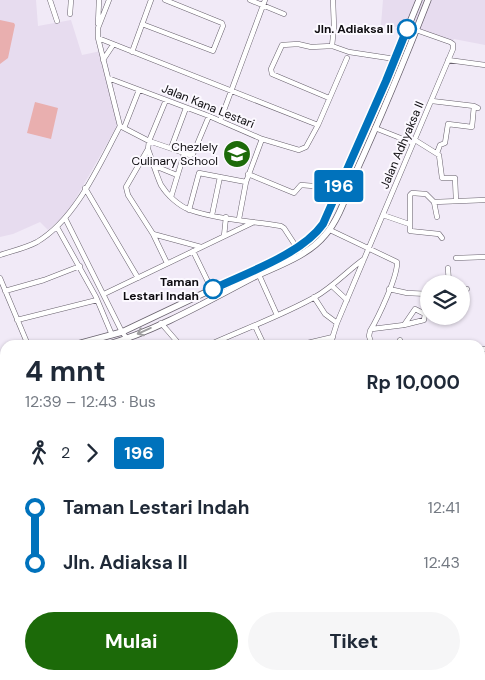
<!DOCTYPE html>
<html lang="id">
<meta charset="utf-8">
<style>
:root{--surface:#fff;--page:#f6f6f7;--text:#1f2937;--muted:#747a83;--accent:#1c6a09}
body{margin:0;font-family:"DM Sans",sans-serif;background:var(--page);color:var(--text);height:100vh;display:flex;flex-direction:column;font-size:19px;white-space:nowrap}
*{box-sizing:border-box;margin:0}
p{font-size:16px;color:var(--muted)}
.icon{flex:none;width:28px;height:28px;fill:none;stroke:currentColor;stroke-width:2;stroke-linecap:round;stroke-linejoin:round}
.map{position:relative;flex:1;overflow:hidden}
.details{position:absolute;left:0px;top:340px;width:485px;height:340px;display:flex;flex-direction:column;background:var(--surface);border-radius:15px 15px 0 0;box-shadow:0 1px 4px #0004}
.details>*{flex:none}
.badge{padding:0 10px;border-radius:4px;font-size:18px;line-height:32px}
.fabs{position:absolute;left:420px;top:275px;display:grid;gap:10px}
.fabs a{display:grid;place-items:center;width:50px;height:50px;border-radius:50%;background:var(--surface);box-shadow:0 1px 4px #0004;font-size:25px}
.map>.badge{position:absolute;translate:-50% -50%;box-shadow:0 0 0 2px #fff}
.legs{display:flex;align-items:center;gap:8px;height:55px;padding:0 25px;font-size:16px}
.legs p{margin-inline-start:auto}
.headline{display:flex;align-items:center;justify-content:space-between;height:85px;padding:0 25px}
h1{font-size:28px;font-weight:700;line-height:38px}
.primary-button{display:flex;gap:10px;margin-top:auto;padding:10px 25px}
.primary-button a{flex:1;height:58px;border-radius:30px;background:var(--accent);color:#fff;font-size:20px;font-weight:700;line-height:58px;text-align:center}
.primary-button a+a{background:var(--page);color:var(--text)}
ul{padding:0 25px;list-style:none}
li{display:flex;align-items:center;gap:18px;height:55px;font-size:19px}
li i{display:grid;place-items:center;width:8px;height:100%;margin:0 6px;background:currentColor}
li i::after{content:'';width:12px;height:12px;margin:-6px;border:4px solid;border-radius:50%;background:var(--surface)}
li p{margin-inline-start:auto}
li:first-child i{background:linear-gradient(#0000 50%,currentColor 0)}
li:last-child i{background:linear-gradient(currentColor 50%,#0000 0)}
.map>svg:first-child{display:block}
</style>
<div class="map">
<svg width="485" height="680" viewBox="0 0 485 680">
<rect width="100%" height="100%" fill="#f1eaf7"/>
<path fill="#e7dcef" d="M0,0H36L38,26L71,20L82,55L101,51L117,113V126L68,212L48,230L40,222L13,234L0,237Z
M383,0H485V45L454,39L451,45L416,30L381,25Z"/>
<path fill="#e9afaf" d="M0,20L14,23L15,25L8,58L0,64Z
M35,102L58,108L51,139L27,133Z
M485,536V593L480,592V544Z"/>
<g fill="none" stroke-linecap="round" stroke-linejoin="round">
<g stroke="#68616d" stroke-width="5.5">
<path id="minor" d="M50,0L57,21
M250,0L284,14
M70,14L71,0
M98,24L99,0
M142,24L213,51L223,26L222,23L165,0
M98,38L318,125
M332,46L334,27L333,0
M132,52L151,0
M103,60L113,45
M448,60L485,65
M108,78L209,116L262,139L299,150L306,147L318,125L347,58
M329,98L272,74L271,69L282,45L298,44L311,47L332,46L349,52L395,59
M166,100L149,141L148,149L126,187L128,195L153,234L167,263
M432,101L474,106L478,108
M220,121L265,0
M120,126L149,141L190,155L193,154L209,116
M124,128L139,90
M375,128L413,143
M415,140L439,155L442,178H455L456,201
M171,148L186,108
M148,149C152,160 156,174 161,185C167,195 179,206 190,210C219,220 252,221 281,226L284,228L299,251
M437,153L440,145L445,143L448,124L472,127L474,106
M155,166L177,175
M248,174L294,193L301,185L338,188
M85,188L138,278
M171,197L184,154
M434,202L437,217
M189,210L199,173L246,182
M212,215L220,177
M383,215L409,224
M65,218L122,332L132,345
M239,219L246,182L262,139
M57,227L96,297L112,335
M330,230L397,262C398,276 378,318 370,331L369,336L372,345
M153,234L201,247
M224,236L226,217
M442,238L439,234L410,231V195L412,193L426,194L434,202L485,200
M193,251L212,290
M0,255C12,251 26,248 37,242C76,219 99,165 120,126L98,38V28L109,0
M456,258L485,257
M448,268L449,284
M259,275L277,315
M0,278L28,345
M332,286L347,300
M389,289L407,293L429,294
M461,290L467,289
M5,291L44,280L80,266
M104,294L254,222
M314,297L325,314L337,323
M17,320L97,300
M161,323L180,345
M255,326L264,345
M372,329L404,325L424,320L425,314L415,309L404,325
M400,340L402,345
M209,345C244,329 281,316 315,297C333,287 347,271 364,259
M299,345L333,337
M330,345L337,323L453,49V44L450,42L416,30
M480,349H485
M480,397H485
M480,434L485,435
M485,525L483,529L485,533
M480,541L485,534
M0,549L2,550L3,543H5
M480,593L485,594
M480,621H485
M0,636H5
M480,647H485
M480,652L485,653
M150,675L151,680
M209,675V680
M296,675L304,680
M424,675V680
M430,675V680
M449,675L485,679
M248,680L249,675
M263,680L264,675
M292,680V675
M330,680L331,675"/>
</g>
<g stroke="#68616d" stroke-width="7">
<path id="major" d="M74,345L122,332L297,249L316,235L323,224L386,81L419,0
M106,345C156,331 208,301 254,277C277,266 308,256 325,235C339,220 347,193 355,174C381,117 405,59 428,0
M0,368L5,366
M0,379L5,377
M0,403L5,419
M0,418L5,432
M0,448L5,442
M380,675V680
M387,675V680"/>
</g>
<use href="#minor" stroke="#fff" stroke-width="4.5"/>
<use href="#major" stroke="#fff" stroke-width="5.5"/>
</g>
<defs><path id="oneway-shaft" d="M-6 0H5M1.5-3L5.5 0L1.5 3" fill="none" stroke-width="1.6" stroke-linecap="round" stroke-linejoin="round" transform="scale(1.25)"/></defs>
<use stroke="#9e9d9f" href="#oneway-shaft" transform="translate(144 331) rotate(156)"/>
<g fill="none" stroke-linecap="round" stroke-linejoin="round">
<g stroke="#fff" stroke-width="11">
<path id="line-1" d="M213,289C246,273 302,254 323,224L386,81L407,29"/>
</g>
<use href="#line-1" stroke="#0072bc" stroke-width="8"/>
</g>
<defs>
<g id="university-disc" transform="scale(1.4375)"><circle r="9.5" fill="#1c6a09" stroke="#fcf9ff"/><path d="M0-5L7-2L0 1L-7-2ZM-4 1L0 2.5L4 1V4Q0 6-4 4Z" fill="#fff"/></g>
</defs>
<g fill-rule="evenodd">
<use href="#university-disc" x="237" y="154"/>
</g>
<g fill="#fff" stroke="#0072bc" stroke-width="2.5">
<circle cx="407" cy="29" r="9"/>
<circle cx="213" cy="289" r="9"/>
</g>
<g text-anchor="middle" stroke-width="4" stroke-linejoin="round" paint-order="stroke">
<g font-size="12" font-weight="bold" fill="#0d0b0f" stroke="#fcf9ff" text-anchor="end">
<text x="393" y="33">Jln. Adiaksa II</text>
<text x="199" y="286">Taman<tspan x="199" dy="14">Lestari Indah</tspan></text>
</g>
<g font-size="12" fill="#0d0b0f" stroke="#fcf9ff">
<text transform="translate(208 106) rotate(22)" y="4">Jalan Kana Lestari</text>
<text transform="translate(402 145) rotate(-67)" y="4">Jalan Adhyaksa II</text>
</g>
<g font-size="12" fill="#0d0b0f" stroke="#fcf9ff" text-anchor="end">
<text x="218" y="151">Chezlely<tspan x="218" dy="14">Culinary School</tspan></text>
</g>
</g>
</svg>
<div class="fabs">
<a><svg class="icon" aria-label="layers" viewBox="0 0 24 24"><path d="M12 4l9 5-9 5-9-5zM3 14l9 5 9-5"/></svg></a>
</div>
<b class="badge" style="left:339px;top:186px;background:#0072bc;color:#fff">196</b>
<section class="details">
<div class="headline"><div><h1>4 mnt</h1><p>12:39 – 12:43 · Bus</p></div><b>Rp 10,000</b></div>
<div class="legs"><svg class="icon" aria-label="walk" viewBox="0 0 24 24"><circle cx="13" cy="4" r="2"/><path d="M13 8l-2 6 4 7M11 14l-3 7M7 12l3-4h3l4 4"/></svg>2<svg class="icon" aria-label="forward" viewBox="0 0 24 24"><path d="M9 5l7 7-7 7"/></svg><b class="badge" style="background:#0072bc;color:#fff">196</b></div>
<ul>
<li><i style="color:#0072bc"></i><b>Taman Lestari Indah</b><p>12:41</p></li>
<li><i style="color:#0072bc"></i><b>Jln. Adiaksa II</b><p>12:43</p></li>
</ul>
<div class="primary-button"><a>Mulai</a><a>Tiket</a></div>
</section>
</div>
